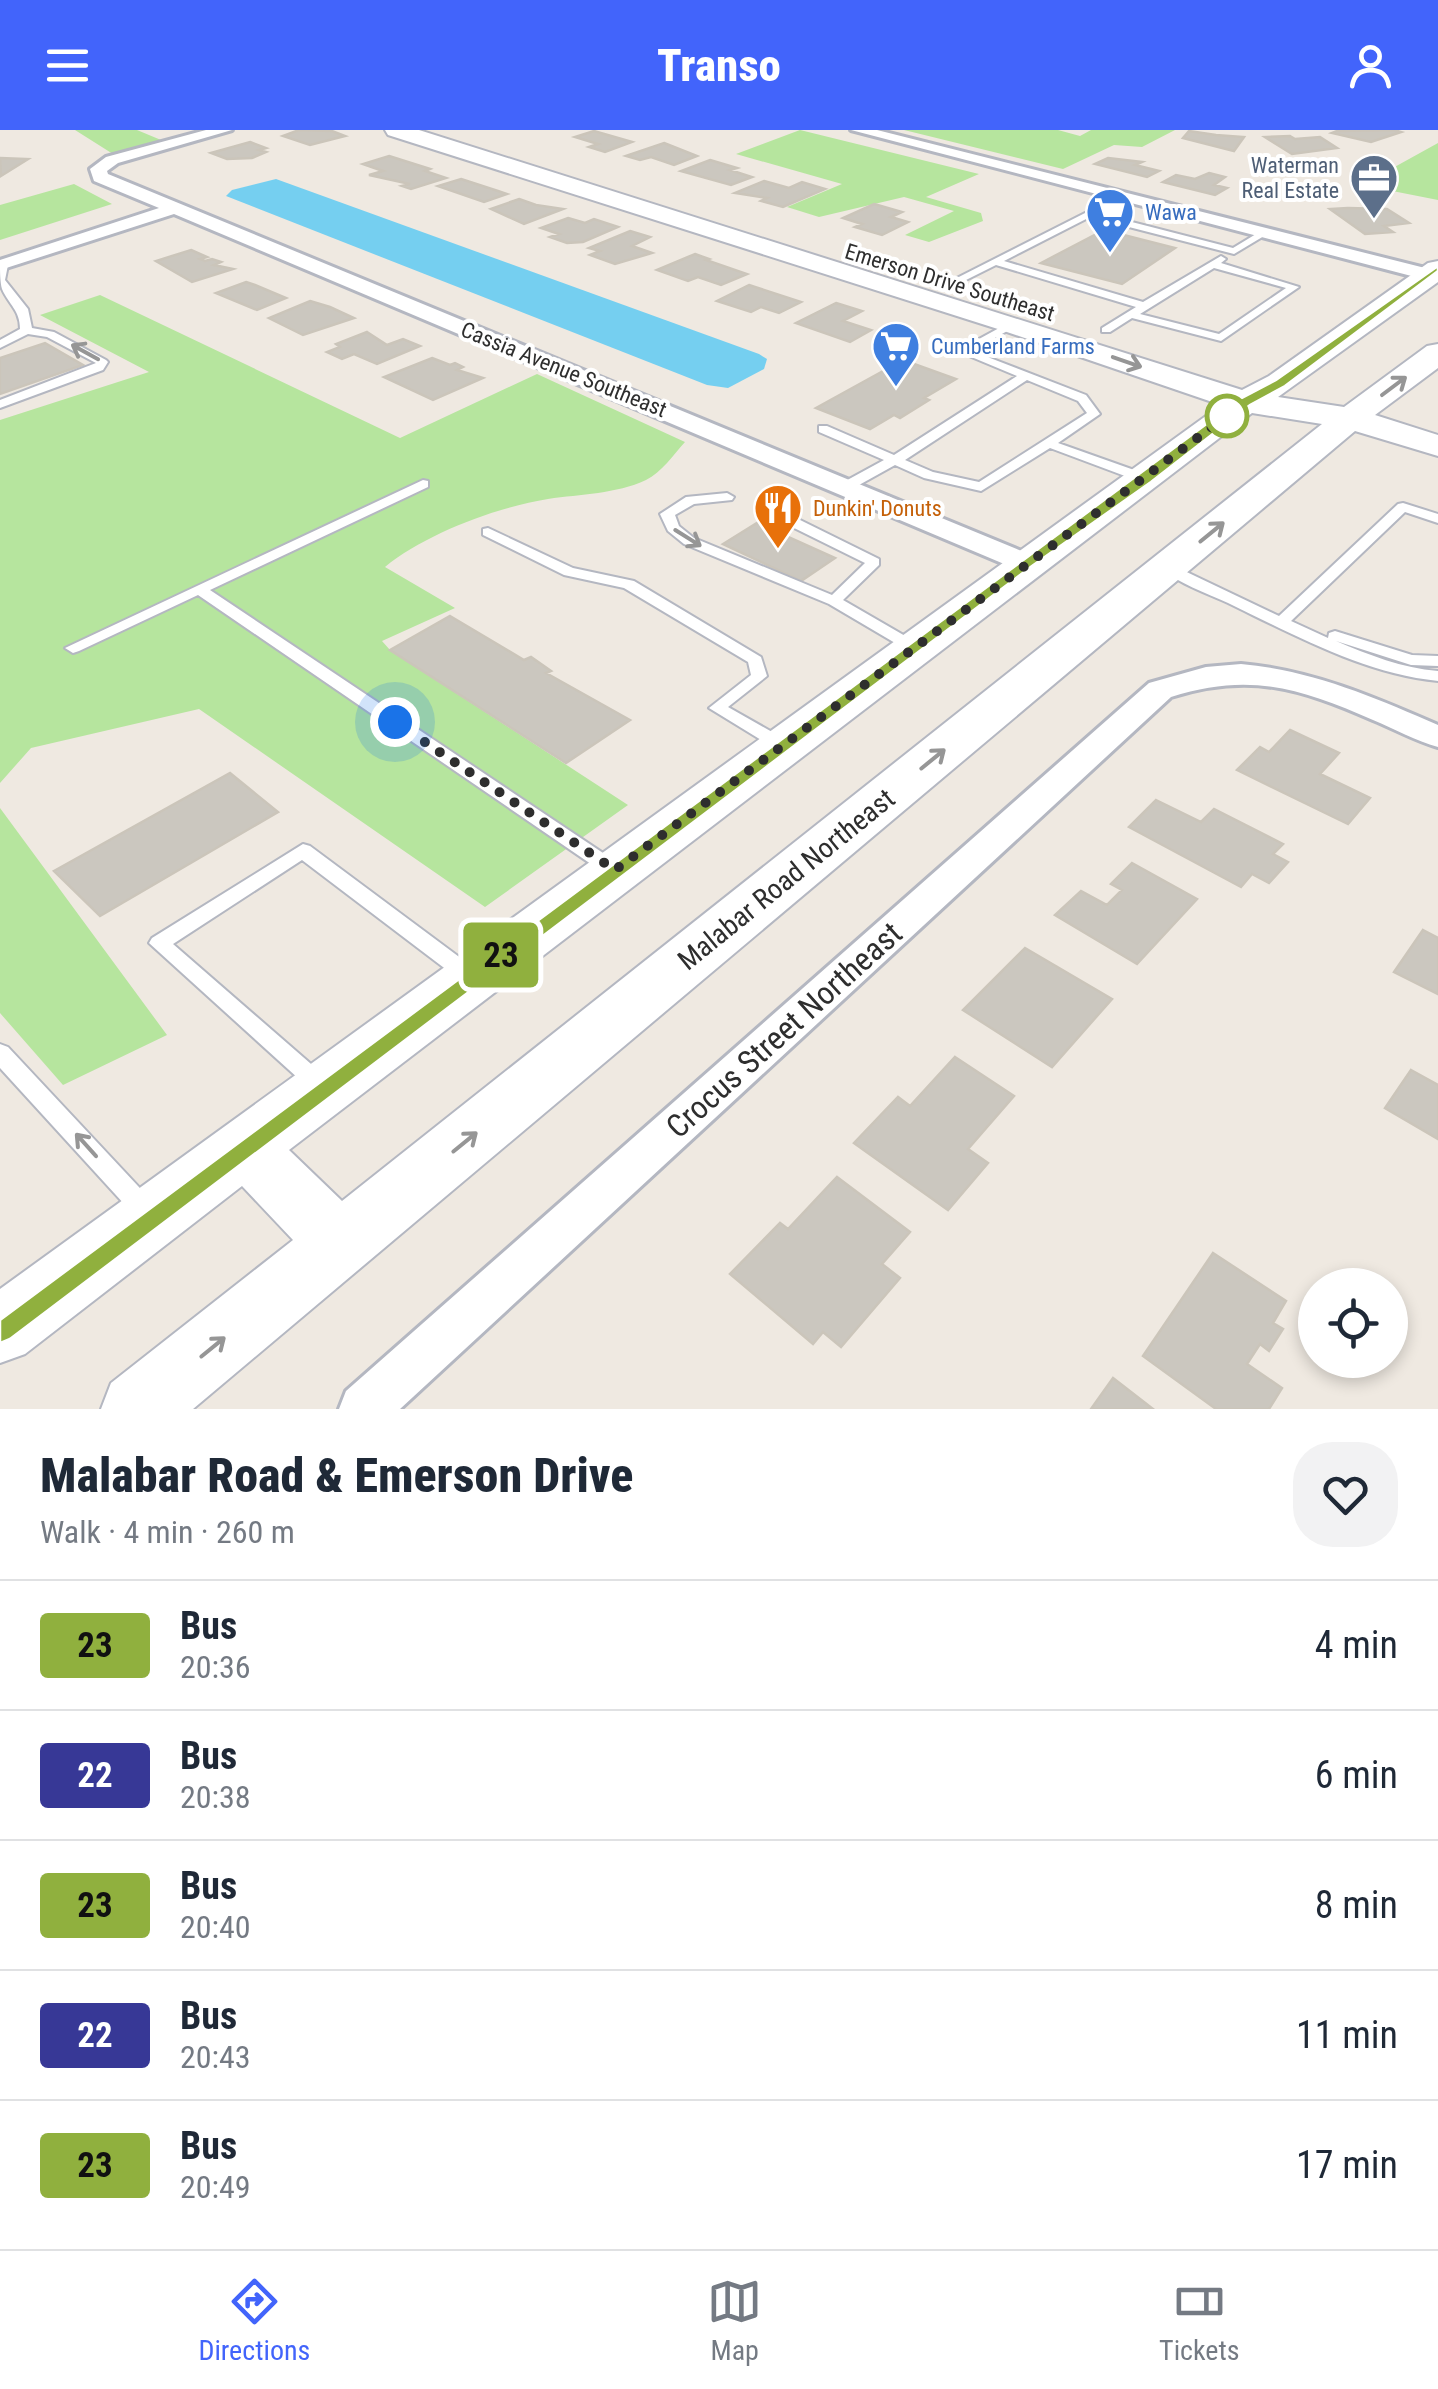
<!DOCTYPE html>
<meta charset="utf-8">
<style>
:root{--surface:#fff;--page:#f2f2f3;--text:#1f2937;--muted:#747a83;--line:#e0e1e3;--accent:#4264fb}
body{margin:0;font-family:"Roboto Condensed",sans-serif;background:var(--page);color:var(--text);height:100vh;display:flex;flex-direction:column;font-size:38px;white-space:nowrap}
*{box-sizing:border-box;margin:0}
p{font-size:32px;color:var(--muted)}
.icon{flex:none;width:55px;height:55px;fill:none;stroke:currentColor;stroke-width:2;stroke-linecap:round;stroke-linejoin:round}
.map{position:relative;height:1279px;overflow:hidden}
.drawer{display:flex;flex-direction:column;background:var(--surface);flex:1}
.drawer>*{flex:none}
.badge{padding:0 20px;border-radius:8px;font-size:35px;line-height:65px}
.buttons{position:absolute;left:1298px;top:1138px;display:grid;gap:20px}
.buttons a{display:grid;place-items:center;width:110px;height:110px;border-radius:50%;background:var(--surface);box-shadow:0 5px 15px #0003;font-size:50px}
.you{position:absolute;width:50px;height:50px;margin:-25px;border:8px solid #fff;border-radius:50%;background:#1a73e8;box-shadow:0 0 0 15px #1a73e833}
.map>.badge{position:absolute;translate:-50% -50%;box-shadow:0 0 0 5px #fff}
.round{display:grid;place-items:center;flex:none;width:105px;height:105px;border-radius:40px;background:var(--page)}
.overview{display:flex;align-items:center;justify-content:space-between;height:170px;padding:0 40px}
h1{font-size:48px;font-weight:800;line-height:75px}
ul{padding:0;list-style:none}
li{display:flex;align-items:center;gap:30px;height:130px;padding:0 40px;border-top:2px solid var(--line)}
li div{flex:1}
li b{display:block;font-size:38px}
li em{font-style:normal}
li .badge{min-width:110px;font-weight:700;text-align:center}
header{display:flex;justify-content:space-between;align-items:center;height:130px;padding:0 40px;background:var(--accent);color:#fff;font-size:45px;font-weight:800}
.tab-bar{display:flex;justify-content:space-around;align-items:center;height:140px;border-top:2px solid var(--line);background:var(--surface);font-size:28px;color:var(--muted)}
.tab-bar a{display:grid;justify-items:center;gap:5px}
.tab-bar .current{color:var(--accent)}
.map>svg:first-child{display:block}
</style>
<header><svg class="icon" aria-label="menu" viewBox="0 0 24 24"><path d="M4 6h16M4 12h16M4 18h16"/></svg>Transo<svg class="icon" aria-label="person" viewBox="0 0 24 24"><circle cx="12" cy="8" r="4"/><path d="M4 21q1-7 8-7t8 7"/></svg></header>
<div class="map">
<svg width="1438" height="1279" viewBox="0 0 1438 1279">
<rect width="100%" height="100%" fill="#efe9e1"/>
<path fill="#b6e59e" d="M75,0H137L161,10L113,24Z
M800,0L979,44L926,67L981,83L983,91L929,112L905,105L954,81L904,67L819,87L787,77L842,54L736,24Z
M904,0H1058L1080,6L1091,0H1175L1142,17L1114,15L1063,39Z
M1438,13V70L1362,55Z
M74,54L112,74L0,110V75Z
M100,165L400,308L537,244L685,312C674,324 661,343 646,350C616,364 581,364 548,369C497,377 425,404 385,437L455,478L382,511L390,520L628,675L485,777L199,579L31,618L0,653V290L149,242L40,185Z
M0,678L167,905L63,955L0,883Z"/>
<path fill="#75cff0" d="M276,49L759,224L767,229L764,239L728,258L707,255L226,66L232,60Z"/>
<path fill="#cbc7bf" stroke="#cbc5ba" stroke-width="2.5" d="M299,0L332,1L345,6L310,15L283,6Z
M594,1L632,12L605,22L589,17L598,14L575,7Z
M1189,1L1216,5L1244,7L1234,21L1183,8Z
M1337,1L1394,0L1401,2L1371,12L1332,3Z
M1290,6L1295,9L1320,7L1337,18L1292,24L1265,7Z
M250,12L266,18L259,20L266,22L252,28L227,29L211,23Z
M664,13L697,26L674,35L651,27L640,30L626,26Z
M389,26L430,39L425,41L446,48L411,59L402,56L410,54L369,45L383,41L363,34Z
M0,28L28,29L1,46Z
M1108,28L1142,32L1135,35L1159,41L1147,47L1095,34Z
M710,30L737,38L730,40L752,47L731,55L681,41Z
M1209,43L1225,47L1214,55L1227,58L1215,65L1163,52L1176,45L1195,49Z
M461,49L498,61L507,64L484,72L438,56Z
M764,51L789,58L802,52L825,59L783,77L761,71L767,68L735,63Z
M519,69L536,75L563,79L524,94L491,79Z
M874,74L902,82L891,87L908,92L882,105L855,97L862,94L843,88Z
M1348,78L1387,79L1409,93L1384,96L1393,102L1365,104L1330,79Z
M568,88L585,93L594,89L618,97L583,112L567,113L550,107L559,104L541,98Z
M1104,100L1175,118L1122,154L1041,133Z
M630,101L650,107L632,116L652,123L615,134L590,125L600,121L589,118Z
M191,120L207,127L200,129L205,131L212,129L221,132L214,135L233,139L192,152L156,131Z
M695,124L709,129L706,130L747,144L721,155L698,147L688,151L657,140Z
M246,152L255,155L286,168L257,180L216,163Z
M749,155L755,157L801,172L779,183L761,177L751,182L717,171Z
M310,171L330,177L354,188L303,205L269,188Z
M836,173L862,181L843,191L871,200L850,212L796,193Z
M367,202L387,215L403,209L420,216L377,234L354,224L342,229L327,222L340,217L336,214Z
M45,213L83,235L0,264V228Z
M432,228L450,235L455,233L463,237L457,240L483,248L433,270L384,247Z
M903,230L956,249L924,268L929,270L900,288L894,285L870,299L816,278Z
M757,393L835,428L801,451L723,414Z
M450,486L524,530L531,527L551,541L546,543L630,590L566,633L390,520Z
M1290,600L1339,623L1320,644L1370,668L1348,694L1237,640L1260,617L1269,622Z
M230,643L278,682L100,786L54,741Z
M1156,670L1201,692L1214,679L1283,714L1273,724L1288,732L1269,753L1252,744L1241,757L1129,697Z
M1132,733L1197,769L1137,834L1055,785L1081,761L1107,775L1122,760L1111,754Z
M1423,800L1438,808V864L1394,842Z
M1025,818L1112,869L1052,937L963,880Z
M955,927L1014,966L968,1019L988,1033L948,1080L854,1013L898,967L910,976Z
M1411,940L1438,955V1009L1385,978Z
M837,1047L910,1102L882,1134L900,1148L841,1217L823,1202L813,1214L730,1144L780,1093L788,1099Z
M1213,1123L1286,1171L1273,1193L1283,1199L1269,1221L1260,1214L1247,1234L1282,1258L1269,1279H1216L1143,1226Z
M1113,1248L1153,1279H1091Z"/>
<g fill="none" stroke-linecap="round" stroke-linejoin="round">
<g stroke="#b4b7c1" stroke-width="4">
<path id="lane" d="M1089,81L1233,118L1261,101L1269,103L1234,124L1090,87L1004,131L1143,172L1221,126L1226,129L1221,133L1299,157L1221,211L1132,188L1110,202H1102V198L1136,177L996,135L956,155L947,153ZM1214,138L1286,158L1219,204L1140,184Z
M0,133L8,135L5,150L28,179L32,198L54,202L106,230L108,232L103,240L0,278V270L96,233L47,207L28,204L0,218V210L20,199C20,180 9,175 2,159C0,152 0,141 0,133Z
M1012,191L1018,194L1016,196L972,221L1086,265L1100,284L1058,313L1151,346V352H1141L1050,318L981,361L924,348L895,335L850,360H840V354L884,330L819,302V296H827L894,325L1017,246L957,221ZM1027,250L1078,271L1087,283L979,352L933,342L905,330Z
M423,350L428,351V357L210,460L621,735L623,740L621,745H607L198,465L79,521L73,523L65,518Z
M727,363L734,367L732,370L694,374L675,385L679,396L694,408L832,465L865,433L784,393V387H794L879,429V435L843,470L919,514L921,517L919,520H907L829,474L684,414L668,401L660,384L686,367Z
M1403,373L1438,384V393L1405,382L1291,491L1328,508L1329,503L1335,501L1412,525L1438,526V536L1411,535L1336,511C1369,525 1402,538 1438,541V551C1365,544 1294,505 1228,473C1206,463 1178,453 1160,438L1167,434L1172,435L1279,486L1398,374Z
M488,398L573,438L634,451L761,527L767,546L728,577L788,611L791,615L788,619H776L709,578L751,545L748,532L624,458L564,445L483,405V399Z
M303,714L310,716L474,838L477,844L474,850L467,852L460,850L302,730L173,814L326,947L329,953L326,959L318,962L310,959L149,813L152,808Z
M0,914L8,917L152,1071L156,1079L152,1087L144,1090L136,1087L0,938Z"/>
</g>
<g stroke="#b4b7c1" stroke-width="6">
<path id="street" d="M206,0H232L118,33L107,41L108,44L1036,427L1039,433L1026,441L1016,439L174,84L0,140V130L159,78L94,51L90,39L106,27Z
M851,0H877L1437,141L1438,147L1423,149Z
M1241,534C1311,540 1374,567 1438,595V617C1416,611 1395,599 1373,590C1300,558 1249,542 1171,567L400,1279H339L346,1261L1149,553L1206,537Z"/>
</g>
<g stroke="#b4b7c1" stroke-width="4">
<path id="secondary" d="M385,0H419L1242,260L1269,246L1428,133L1438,131V152L1278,267L1344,277L1427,216L1438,214V238L1375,285L1438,305V326L1355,301L193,1279H101L111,1253L293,1110L242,1056L25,1224L0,1233V1159L1221,275L1001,200L388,5ZM1252,283L1322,294L342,1071L289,1020Z"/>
</g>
<use href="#lane" fill="#fff" fill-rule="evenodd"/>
<use href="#street" fill="#fff" fill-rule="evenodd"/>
<use href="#secondary" fill="#fff" fill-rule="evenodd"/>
</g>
<defs><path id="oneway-shaft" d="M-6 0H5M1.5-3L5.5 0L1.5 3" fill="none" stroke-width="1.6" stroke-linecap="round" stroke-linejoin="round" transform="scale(2.5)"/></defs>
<g stroke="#969696">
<use href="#oneway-shaft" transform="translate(85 222) rotate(-151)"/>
<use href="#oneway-shaft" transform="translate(1127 232) rotate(19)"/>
<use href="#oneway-shaft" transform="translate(1394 256) rotate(-37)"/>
<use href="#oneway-shaft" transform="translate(1212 402) rotate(-39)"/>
<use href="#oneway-shaft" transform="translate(688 408) rotate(32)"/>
<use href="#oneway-shaft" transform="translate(933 629) rotate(-39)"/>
<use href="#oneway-shaft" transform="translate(465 1012) rotate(-39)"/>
<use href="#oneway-shaft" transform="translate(86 1015) rotate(-132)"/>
<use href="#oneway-shaft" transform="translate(213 1217) rotate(-39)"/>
</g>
<path fill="#90b03e" stroke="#fff" stroke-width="2.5" d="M1438,136V141L1285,256L1250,275L1151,352L1032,436L10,1209L0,1213V1190L1240,269L1276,250Z"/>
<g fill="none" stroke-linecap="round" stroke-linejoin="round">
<path stroke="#2e2e2e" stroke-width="10" stroke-dasharray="0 18" d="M395,592L615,740L1231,283L1227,286"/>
</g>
<defs>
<g id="office-pin" transform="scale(2.5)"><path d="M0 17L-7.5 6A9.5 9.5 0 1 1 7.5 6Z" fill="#5c6f8a" stroke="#fff"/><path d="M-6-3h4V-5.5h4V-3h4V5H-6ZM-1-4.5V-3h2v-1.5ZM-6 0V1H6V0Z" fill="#fff"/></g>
<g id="supermarket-pin" transform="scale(2.5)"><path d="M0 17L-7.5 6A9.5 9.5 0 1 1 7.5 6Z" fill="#3f7fe0" stroke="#fff"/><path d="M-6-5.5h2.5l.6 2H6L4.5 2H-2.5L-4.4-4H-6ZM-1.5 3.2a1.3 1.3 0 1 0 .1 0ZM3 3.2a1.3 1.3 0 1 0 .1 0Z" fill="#fff"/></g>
<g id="restaurant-pin" transform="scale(2.5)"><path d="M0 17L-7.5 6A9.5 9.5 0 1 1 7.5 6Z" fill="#e8710a" stroke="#fff"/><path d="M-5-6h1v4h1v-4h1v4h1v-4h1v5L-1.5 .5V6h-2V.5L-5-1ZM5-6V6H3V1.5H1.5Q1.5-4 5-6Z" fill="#fff"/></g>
</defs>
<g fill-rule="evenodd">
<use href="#office-pin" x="1374" y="48"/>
<use href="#supermarket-pin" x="1110" y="82"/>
<use href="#supermarket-pin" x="896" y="216"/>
<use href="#restaurant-pin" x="778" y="378"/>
</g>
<circle fill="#fff" stroke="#90b03e" stroke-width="5" cx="1227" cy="286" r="20"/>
<g text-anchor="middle" stroke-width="8" stroke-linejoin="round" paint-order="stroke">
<g font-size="22" fill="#4e5e75" stroke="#fff" text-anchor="end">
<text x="1339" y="43">Waterman<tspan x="1339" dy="25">Real Estate</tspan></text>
</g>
<g font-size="22" fill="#366cbe" stroke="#fff" text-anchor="start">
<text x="1145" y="90">Wawa</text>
<text x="931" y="224">Cumberland Farms</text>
</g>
<g font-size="22" fill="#2e2e2e" stroke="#fff">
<text transform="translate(950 152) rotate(17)" y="8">Emerson Drive Southeast</text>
<text transform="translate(564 239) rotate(22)" y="8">Cassia Avenue Southeast</text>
</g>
<g font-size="22" fill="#c56008" stroke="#fff" text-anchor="start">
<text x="813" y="386">Dunkin' Donuts</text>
</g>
<g font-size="28" fill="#2e2e2e" stroke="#fff">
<text transform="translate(786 749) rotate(-39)" y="10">Malabar Road Northeast</text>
</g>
<g font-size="32" fill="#2e2e2e" stroke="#fff">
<text transform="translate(784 900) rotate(-42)" y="11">Crocus Street Northeast</text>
</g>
</g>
</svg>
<div class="buttons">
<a><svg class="icon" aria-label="locate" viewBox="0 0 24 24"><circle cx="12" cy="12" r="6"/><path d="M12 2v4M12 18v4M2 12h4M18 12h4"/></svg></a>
</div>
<div class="you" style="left:395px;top:592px"></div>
<b class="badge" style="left:501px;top:825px;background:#90b03e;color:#111">23</b>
</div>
<section class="drawer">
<div class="overview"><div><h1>Malabar Road &amp; Emerson Drive</h1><p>Walk · 4 min · 260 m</p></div><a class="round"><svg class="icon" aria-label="heart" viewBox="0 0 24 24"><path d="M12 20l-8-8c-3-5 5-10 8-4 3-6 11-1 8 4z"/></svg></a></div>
<ul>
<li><span class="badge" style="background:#90b03e;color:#111">23</span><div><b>Bus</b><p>20:36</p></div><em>4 min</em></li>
<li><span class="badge" style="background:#373896;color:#fff">22</span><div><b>Bus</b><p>20:38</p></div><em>6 min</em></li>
<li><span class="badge" style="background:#90b03e;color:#111">23</span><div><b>Bus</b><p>20:40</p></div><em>8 min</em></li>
<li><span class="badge" style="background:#373896;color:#fff">22</span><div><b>Bus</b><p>20:43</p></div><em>11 min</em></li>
<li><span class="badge" style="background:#90b03e;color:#111">23</span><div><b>Bus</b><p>20:49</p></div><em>17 min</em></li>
</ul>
</section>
<nav class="tab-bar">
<a class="current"><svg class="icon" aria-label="directions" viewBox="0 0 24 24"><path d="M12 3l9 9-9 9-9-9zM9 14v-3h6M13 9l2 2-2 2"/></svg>Directions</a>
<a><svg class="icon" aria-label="map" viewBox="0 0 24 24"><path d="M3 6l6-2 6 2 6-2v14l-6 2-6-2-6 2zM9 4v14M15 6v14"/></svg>Map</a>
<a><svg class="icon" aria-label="tickets" viewBox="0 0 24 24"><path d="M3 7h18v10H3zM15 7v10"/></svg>Tickets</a>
</nav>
